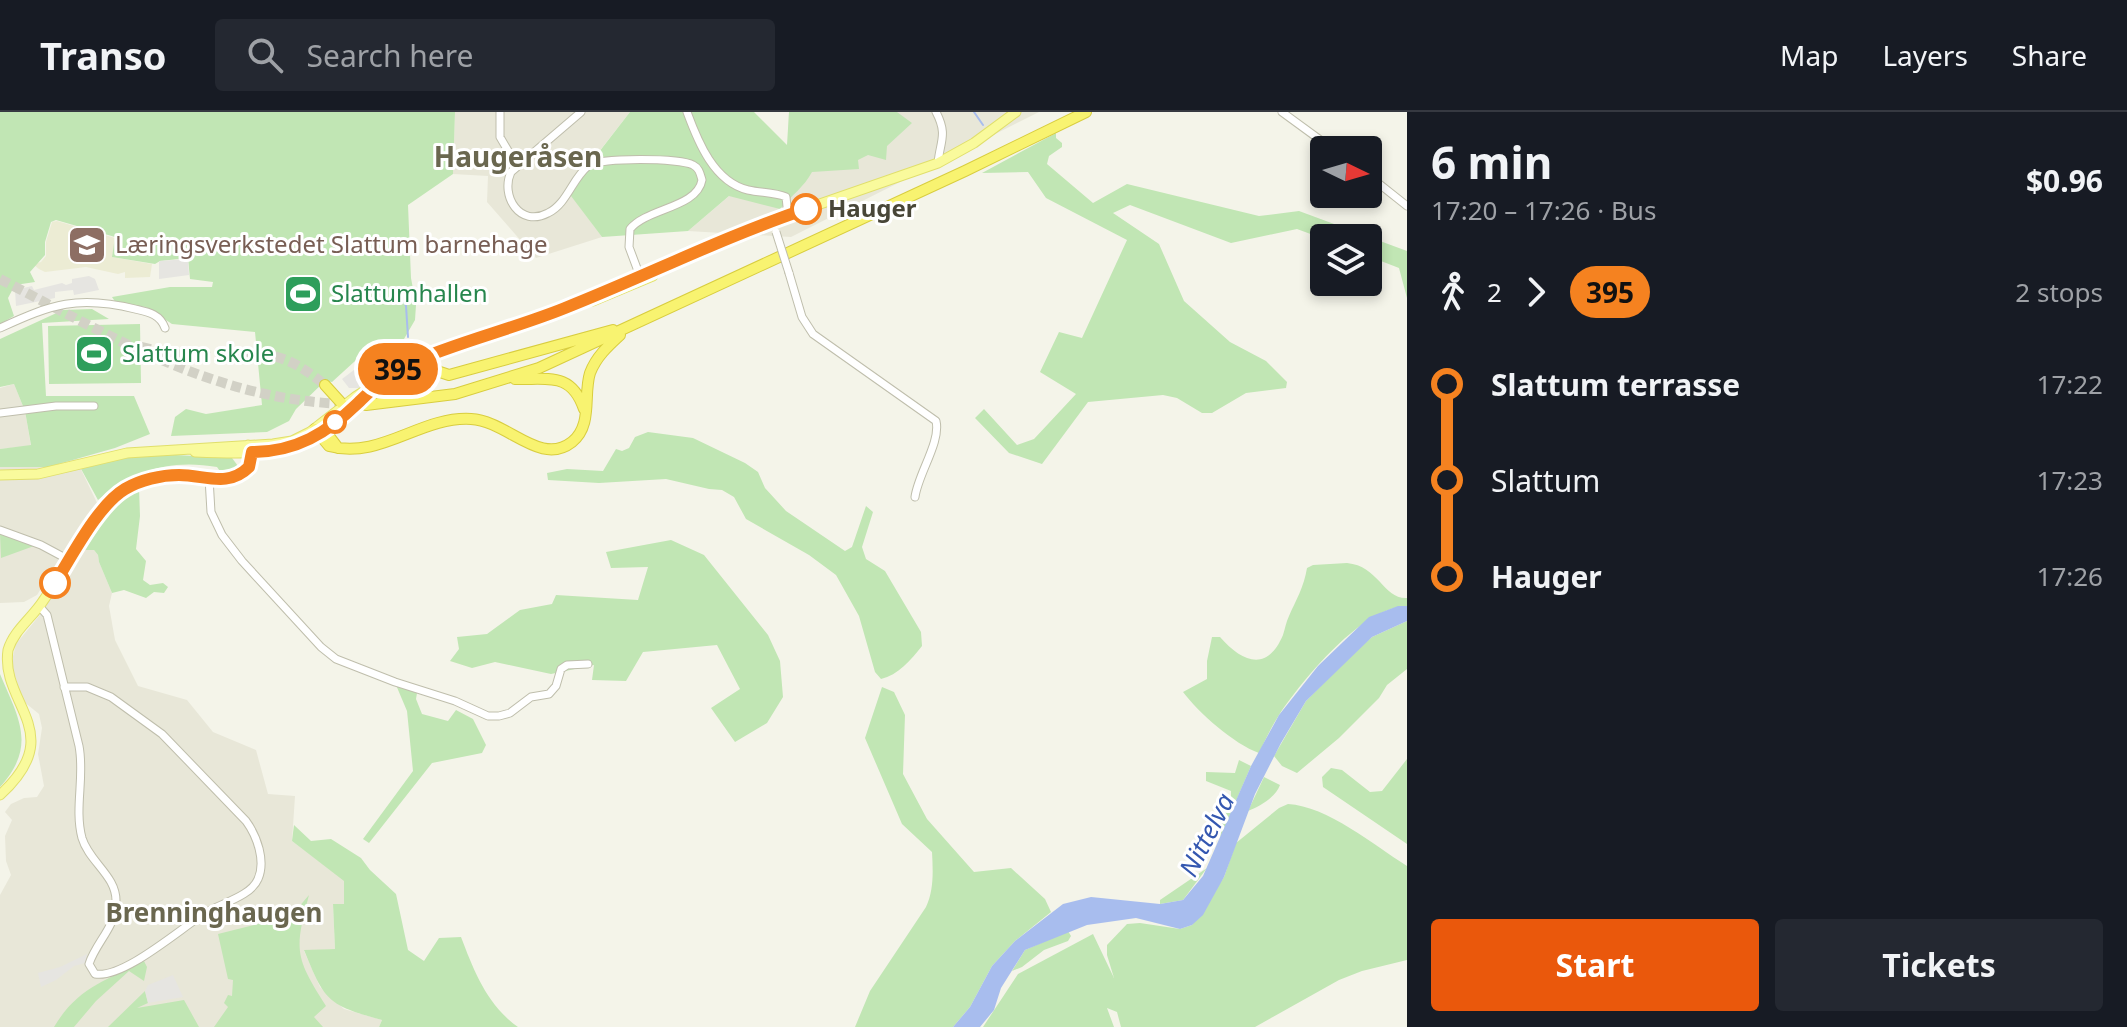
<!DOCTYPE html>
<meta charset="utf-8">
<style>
:root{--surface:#171b24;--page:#242831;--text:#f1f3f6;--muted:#9ea1a6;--line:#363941;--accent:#ea580c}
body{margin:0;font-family:"Noto Sans",sans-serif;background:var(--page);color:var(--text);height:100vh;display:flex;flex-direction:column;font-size:30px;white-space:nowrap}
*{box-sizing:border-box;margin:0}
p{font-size:26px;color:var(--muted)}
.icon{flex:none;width:44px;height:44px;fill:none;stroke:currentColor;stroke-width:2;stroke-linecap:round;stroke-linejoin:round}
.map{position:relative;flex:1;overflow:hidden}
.sheet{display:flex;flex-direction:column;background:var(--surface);width:720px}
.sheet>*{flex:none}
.badge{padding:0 16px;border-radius:26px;font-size:28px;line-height:52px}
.needle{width:52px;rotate:95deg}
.controls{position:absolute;left:1310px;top:24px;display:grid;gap:16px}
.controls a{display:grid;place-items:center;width:72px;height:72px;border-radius:8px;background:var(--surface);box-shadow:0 4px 12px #0003;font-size:40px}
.map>.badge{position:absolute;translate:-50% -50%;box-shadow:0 0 0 4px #fff}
.legs{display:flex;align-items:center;gap:12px;height:88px;padding:0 24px;font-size:26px}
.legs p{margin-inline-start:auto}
.overview{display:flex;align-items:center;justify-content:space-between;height:136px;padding:0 24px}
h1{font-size:44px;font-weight:700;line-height:60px}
.cta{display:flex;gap:16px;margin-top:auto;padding:16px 24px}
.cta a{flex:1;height:92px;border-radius:8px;background:var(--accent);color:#fff;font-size:32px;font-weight:700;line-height:92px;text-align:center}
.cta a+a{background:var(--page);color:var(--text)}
ul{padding:0 24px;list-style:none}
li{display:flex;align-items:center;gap:28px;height:96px;font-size:30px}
li i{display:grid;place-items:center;width:12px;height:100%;margin:0 10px;background:currentColor}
li i::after{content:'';width:20px;height:20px;margin:-10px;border:6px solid;border-radius:50%;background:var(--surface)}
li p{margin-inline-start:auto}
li:first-child i{background:linear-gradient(#0000 50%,currentColor 0)}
li:last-child i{background:linear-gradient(currentColor 50%,#0000 0)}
header{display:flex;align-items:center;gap:48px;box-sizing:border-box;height:112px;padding:0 40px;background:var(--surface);border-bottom:2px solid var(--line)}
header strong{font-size:38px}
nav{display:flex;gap:44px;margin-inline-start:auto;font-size:28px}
.search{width:560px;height:72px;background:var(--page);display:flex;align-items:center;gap:20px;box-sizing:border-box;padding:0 28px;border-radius:8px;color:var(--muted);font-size:30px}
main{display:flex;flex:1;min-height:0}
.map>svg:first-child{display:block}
</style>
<header>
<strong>Transo</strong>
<div class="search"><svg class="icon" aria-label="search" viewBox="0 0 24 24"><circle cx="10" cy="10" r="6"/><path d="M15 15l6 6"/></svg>Search here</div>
<nav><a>Map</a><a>Layers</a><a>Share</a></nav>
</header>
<main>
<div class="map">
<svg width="1407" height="915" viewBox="0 0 1407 915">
<rect width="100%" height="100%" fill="#f4f4e9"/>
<path fill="#e8e7d8" d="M455,0H630L568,79L602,125L536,146L487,90L488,64L453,62Z
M789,0H1039L791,125L688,119L788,34Z
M14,272L25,299L31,334L0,337V276Z
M76,347L99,395L74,432L64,440L37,483L24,490L0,491V355H48Z
M80,436L94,438L98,443L99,450L112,481L109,494L115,528L138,574L187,588L213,620L256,638L268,682L295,684L292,729L344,768V793H333L335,837L304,839L320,875L344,897L382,908L379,915H0V783L11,763L6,749L5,724L12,708L5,700L11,692L24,686L37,685L44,674L38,642L42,616L39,602L23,589L13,558V544L16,532L39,504Z"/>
<path fill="#ececd4" d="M57,109L115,126L112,145L152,152L150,165L125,166V160L118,162L86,155L45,160L39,157L33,152L41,150L46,144V130L52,110Z"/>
<path fill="#c1e6b4" d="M0,0H455L453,62L408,93L411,166L416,193L415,208L404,227L377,229L332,270L325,269L296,297L289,309L267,320L171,324L175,305L186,297L206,302L262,293L255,220L172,212L146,195L116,191L112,185L170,175H212L213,170L190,167L188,146L160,149L155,152L112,145L115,125L56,108L51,110L45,130V143L30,160L35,170L15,173L8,186L14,204L0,212Z
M630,0H754L787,33L789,0H897L912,11L887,34L886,48L868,43L858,48L859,57L812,60C804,75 792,83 780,97L729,84L688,119L602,125L568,80Z
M1056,21V26L1062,31V35L1049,44L1047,52L1093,91L1127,72L1259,104L1299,99L1407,139V186L1399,156L1368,144V126L1324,127L1297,117L1231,131L1130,93L1113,101L1159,132L1184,189L1230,230L1266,249L1287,270L1286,276L1246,281L1212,301H1202L1177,286L1163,283L1088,290L1042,352L1009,341L975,306L984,297L1017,333L1034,327L1076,282L1040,260L1059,220L1082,226L1127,128L1046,86L1028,60L982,61Z
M92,197L109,207L42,211L46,284H134L150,322L115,336L48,355H0V337L31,333L25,299L14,272L0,275V227L63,198Z
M140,212L141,271L49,272L48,214Z
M648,320L693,326L745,351L758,360L765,376L786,399L845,439L852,435L866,394L873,400L862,435L866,447L885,459L921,520L922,534C911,548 898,563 881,567L875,560L859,504L836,463L809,443L746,407L734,385L722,378L709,377L666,367L599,371L548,368L547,361L567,357L603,359L616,337L622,339L629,336L635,325Z
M176,343L232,346L238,354L234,359L222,362L217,355C171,347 133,358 98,388L80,355L135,344Z
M139,375L140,404L136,437L146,449L143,468L150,473L163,471L168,475L164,481L154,480L146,486L124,478L112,481L99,450L98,443L94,438H84L115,393Z
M0,422L34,434L1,446Z
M671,428L704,443L768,523L780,549L783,585L767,611L735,630L711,596L740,577L717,533L643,540L626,569L592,568L594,553L551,562L495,550L472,556L450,549L459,537L457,525L487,522L520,498L552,492L556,483L638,488L648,455L611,456L606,440Z
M1347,451C1379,454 1383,487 1407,486V494C1362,495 1303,567 1279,603C1271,615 1265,629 1259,641C1234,632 1199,601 1183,580L1207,567V549L1212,525H1220C1242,550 1267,561 1283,523C1285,517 1286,510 1289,504C1296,488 1304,475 1307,456L1313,453Z
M1407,509V557L1387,573L1379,586L1339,626L1297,661L1282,654L1274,644L1306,589L1351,543L1372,525Z
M0,562C19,607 37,634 0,675Z
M396,573L417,581L416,587L422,602L448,609L456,598L473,607L486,633L482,641L432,651L369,731L363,727L413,659L407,599Z
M882,575L894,580L905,603L903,662L927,707L974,760L1011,756L1045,787L1051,800L1015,829L992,854L970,895L953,915H855L870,879L926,795C934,778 933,759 932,740L902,712L865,626Z
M1407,647V732L1323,675L1322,665L1331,656L1342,658L1370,680L1382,679Z
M1239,648L1251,654L1221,724L1215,725L1231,686V679L1206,669V660L1235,661Z
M1264,665L1280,673C1276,685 1259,695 1248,699Z
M1288,692C1327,694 1374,733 1407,754V848L1362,859L1339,868L1255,915H1121L1117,900L1107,896L1114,915H983L1018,862L1093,822L1114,866L1107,843V833L1127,812L1140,811L1180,817L1192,813L1224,765L1236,731L1279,696Z
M294,713L311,729L331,727L361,746L370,758L396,782L408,838L424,849L439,826L461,825C474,859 487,893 518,915H379L382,908C328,893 325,890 304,838L335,837L333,792H344V769L292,729Z
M1207,756L1183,788L1160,792V788Z
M309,783C294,839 295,845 326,894L314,905L323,915H214L228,895L224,891L228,883L232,884L233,868L228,867L218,822L270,809V801L286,810Z
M1068,819L1071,824L1068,829L1044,838L1022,855L1012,859L1025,838Z
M144,849L147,855L144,869L129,859L96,889L74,915H54C78,875 105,869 144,849Z
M145,879L148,891L137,896L184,888L199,915H108Z"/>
<path fill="#e6e5e1" d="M188,147L189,163L159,167V149Z
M89,164L95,167L99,178L74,183L73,178L55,180V186L16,194L15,178L32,174L34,178L62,171L66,173L72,171V167Z
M389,235L398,246L359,276H349L342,267L383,236Z
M87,842L85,851L74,854L56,868L41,875L38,861L60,855Z
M173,863L183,885L148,891L145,879L148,873Z"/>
<path fill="#a8bdee" d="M1398,494H1407V509L1372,525L1306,589L1281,631L1255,682L1224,765L1203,803L1192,813L1180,817L1136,806L1087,813L1025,838L1001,876L994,898L980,915H953L970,895L992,854L1015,829L1063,792L1091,785L1160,792L1183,788L1203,764L1251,654L1279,603L1318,554L1369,505Z"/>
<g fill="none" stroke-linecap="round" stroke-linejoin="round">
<path stroke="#a8bdee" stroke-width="2" d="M974,0L983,13
M398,175L406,194L408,225"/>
<path stroke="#d2d1c6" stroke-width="10" stroke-dasharray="10 5" stroke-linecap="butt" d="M0,167C113,225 216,289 348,292
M141,235C159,239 178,243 197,244C258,249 269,227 325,273"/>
<g stroke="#bfbeac" stroke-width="9">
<path id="minor" d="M500,0V25L517,54
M581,0L511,60C500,84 520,116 548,101C567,92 572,67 588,54C600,45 680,46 693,53C699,56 700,61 702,68C697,96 647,96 630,117L629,135L641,167
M687,0C698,30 714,70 748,78C761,81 774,80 786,85L788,104
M936,0C948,23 940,29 938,51
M1282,0L1334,38
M1368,63L1407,94
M789,161L802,205L813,222L936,309C941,330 918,362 915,385
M0,216C52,192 78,183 135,197C148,200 160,202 165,216
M0,301L56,294H94
M209,366L211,400L222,423L242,449L321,535L336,547L395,570L455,589L488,604H499L510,601L531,585L549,582L556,574L561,557L567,553L588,552
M0,418L41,433L69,448
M39,494L47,503L79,634C85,665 74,696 82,726C89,750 117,764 116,790C116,815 96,830 89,852L95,862C124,867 182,815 207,800C222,791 251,784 258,767C266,749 257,724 246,709L162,622L111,585L87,575H64"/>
</g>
<g stroke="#e0df6c" stroke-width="11">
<path id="major" d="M593,189L653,164
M195,340C273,343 310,343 366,283
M0,363L38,362L127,341L273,332L292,329L310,320L355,285L404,254L556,200L748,117L938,51L974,31L1016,0
M0,683C69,620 0,593 8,538C14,518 32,506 43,489C64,459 82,427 104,398C122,373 154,362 184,363C208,364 235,377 251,352L252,340L248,333"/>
</g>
<g stroke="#d8cd3f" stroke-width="12">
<path id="highway" d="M431,244L437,259L449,263L613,218
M515,267C547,268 571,259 584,297
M325,273L344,294L345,303
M366,293L455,282L539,256L965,59L1086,0
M315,317L329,334C381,348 420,304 471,307C508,309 540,355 572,330C593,313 583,283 590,261C596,245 608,234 620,223
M315,317L325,319L338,336"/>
</g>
<use href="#minor" stroke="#fff" stroke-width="7"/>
<use href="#major" stroke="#f9fa9c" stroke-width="9"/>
<use href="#highway" stroke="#f8f370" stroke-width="10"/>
<g stroke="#bfbeac" stroke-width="9" stroke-linecap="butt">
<path id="minor-bridge" d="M776,120L789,161"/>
</g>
<use href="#minor-bridge" stroke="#fff" stroke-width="7"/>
</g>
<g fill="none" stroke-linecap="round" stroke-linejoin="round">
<g stroke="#fff" stroke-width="18">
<path id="line-1" d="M55,471C72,444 98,393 125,377C140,368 161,363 179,363C205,363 228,376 249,355L252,340C296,340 327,321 358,291C373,277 386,262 405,253C457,230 513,217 565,196C646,164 723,125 806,97"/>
</g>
<use href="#line-1" stroke="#f58220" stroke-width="12"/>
</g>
<defs>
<g id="school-square" transform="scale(2)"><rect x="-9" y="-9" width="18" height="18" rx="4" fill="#8d6e63" stroke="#fff"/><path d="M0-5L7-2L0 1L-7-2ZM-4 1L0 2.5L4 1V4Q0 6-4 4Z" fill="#fff"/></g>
<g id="stadium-square" transform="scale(2)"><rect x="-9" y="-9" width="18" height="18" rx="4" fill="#2e9e5b" stroke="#fff"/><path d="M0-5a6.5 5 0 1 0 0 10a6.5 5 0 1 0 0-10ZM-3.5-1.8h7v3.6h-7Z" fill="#fff"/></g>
</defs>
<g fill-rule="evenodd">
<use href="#school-square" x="87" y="133"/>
<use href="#stadium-square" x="303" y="182"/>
<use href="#stadium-square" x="94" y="242"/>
</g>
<g fill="#fff" stroke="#f58220" stroke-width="4">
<circle cx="806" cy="97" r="14"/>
<circle cx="335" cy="310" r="10"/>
<circle cx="55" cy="471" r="14"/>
</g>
<g text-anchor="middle" stroke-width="6" stroke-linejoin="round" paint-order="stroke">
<g font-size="24" font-weight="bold" fill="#484638" stroke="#fff" text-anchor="start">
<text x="828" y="105">Hauger</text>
</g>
<g font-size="24" fill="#785e54" stroke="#fff" text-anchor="start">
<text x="115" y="141">Læringsverkstedet Slattum barnehage</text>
</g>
<g font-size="24" fill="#27864d" stroke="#fff" text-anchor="start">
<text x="331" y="190">Slattumhallen</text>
<text x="122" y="250">Slattum skole</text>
</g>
<g font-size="26" font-style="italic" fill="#3457b0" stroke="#fff">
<text transform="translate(1207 723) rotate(-63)" y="9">Nittelva</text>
</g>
<g font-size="26" font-weight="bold" fill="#6a674f" stroke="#fff">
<text x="214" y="810">Brenninghaugen</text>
</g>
<g font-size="28" font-weight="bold" fill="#6a674f" stroke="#fff">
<text x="518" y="55">Haugeråsen</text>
</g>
</g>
</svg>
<div class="controls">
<a><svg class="needle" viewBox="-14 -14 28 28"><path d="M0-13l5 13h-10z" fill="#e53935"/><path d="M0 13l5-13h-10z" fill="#9ea1a6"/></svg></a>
<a><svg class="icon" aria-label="layers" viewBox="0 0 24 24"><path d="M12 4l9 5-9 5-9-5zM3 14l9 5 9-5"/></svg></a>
</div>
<b class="badge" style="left:398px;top:257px;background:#f58220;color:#111">395</b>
</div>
<section class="sheet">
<div class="overview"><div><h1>6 min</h1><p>17:20 – 17:26 · Bus</p></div><b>$0.96</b></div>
<div class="legs"><svg class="icon" aria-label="walk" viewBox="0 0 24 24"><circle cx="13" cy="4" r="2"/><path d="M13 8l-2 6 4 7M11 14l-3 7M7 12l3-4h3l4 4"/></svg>2<svg class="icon" aria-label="forward" viewBox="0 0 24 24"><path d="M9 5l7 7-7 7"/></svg><b class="badge" style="background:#f58220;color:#111">395</b><p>2 stops</p></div>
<ul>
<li><i style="color:#f58220"></i><b>Slattum terrasse</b><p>17:22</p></li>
<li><i style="color:#f58220"></i><span>Slattum</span><p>17:23</p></li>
<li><i style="color:#f58220"></i><b>Hauger</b><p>17:26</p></li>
</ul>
<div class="cta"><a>Start</a><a>Tickets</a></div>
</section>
</main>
